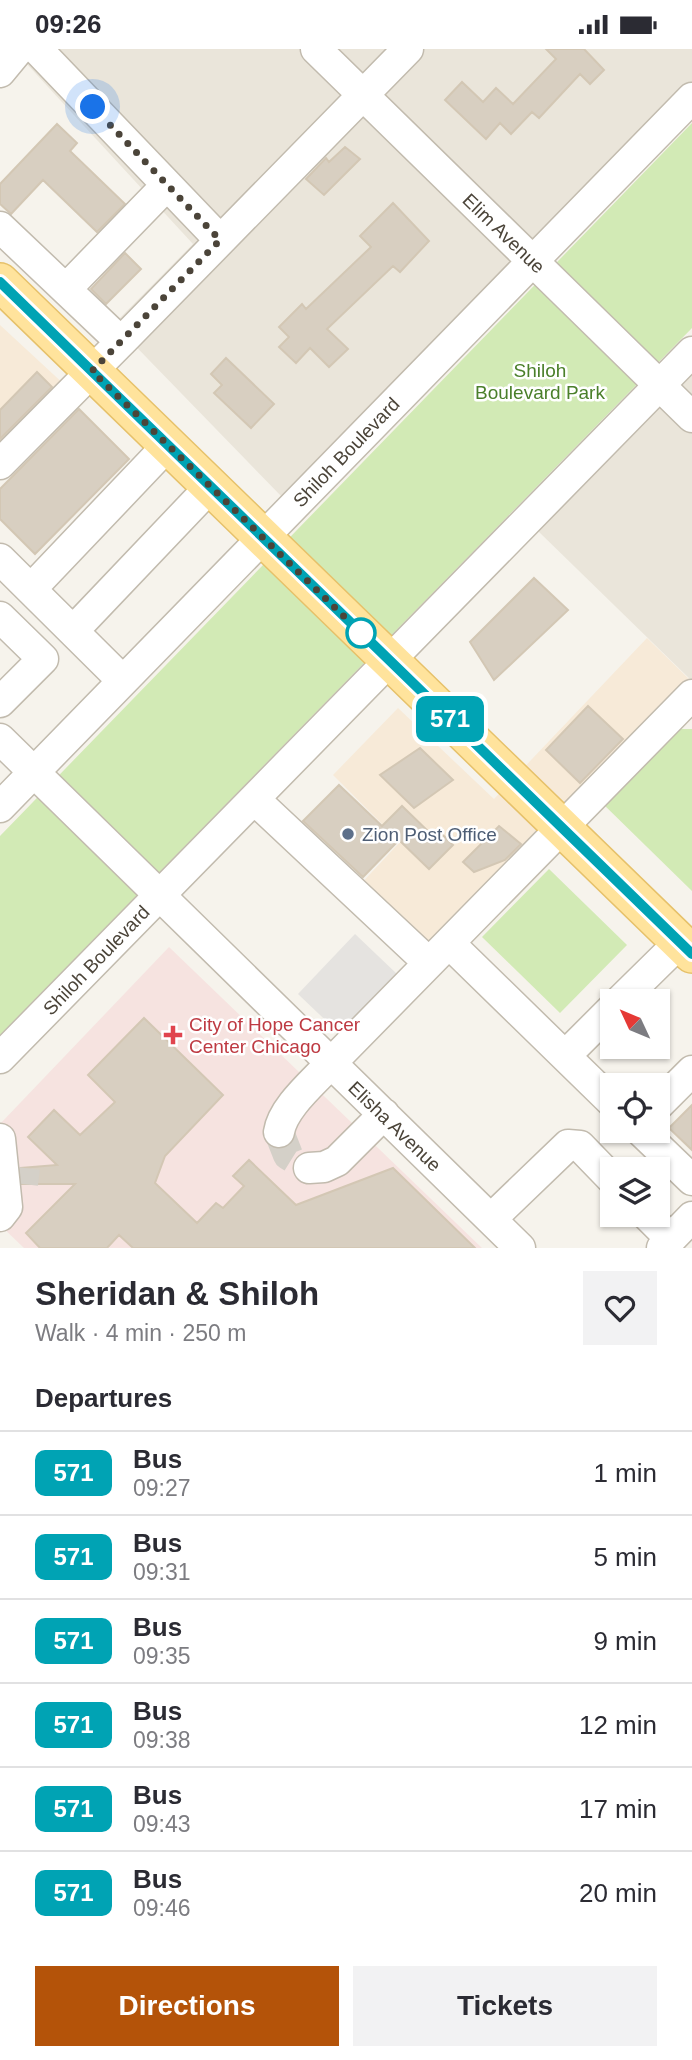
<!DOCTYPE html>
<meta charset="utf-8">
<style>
:root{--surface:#fff;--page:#f2f2f3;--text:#2b2b33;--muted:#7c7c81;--line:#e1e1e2;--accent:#b45309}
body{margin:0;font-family:Arial,sans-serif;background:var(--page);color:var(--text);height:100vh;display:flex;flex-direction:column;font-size:26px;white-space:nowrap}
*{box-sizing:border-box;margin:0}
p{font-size:23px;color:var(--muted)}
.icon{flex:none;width:38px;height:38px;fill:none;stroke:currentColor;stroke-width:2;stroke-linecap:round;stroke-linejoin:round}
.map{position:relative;height:1199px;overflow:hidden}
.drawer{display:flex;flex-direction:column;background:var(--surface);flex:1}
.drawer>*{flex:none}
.badge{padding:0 14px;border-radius:10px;font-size:24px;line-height:46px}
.needle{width:46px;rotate:314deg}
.fabs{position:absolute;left:600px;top:940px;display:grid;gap:14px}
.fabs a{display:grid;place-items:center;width:70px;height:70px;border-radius:0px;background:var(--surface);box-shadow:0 2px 5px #0004;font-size:35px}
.you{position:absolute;width:35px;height:35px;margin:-18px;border:5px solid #fff;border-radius:50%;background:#1a73e8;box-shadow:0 0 0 10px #1a73e833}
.map>.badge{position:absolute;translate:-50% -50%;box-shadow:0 0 0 4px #fff}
h2{padding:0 35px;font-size:26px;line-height:63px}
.round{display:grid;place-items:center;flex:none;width:74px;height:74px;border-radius:0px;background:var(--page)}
.headline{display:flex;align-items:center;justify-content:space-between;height:119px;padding:0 35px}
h1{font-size:33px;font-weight:700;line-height:52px}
.button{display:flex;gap:14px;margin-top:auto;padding:14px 35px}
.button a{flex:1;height:80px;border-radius:0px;background:var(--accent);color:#fff;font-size:28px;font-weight:700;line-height:80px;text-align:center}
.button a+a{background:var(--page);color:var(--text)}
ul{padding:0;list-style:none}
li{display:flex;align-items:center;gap:21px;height:84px;padding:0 35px;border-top:2px solid var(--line)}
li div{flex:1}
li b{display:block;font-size:26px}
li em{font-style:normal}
li .badge{min-width:77px;font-weight:700;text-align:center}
.status{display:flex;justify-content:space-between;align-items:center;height:49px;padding:0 35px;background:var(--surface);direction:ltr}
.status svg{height:19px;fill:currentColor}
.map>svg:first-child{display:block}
</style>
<div class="status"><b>09:26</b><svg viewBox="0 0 49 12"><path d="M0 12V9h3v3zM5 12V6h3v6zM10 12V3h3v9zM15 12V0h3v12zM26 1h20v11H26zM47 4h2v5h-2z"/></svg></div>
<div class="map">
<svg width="692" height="1199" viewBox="0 0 692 1199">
<rect width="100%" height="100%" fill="#f6f3ec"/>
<path fill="#eae5da" d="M13,0H692V37L281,447L114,275L193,195Z
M692,324V632L538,482Z"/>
<path fill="#f7ead8" d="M0,276L67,338L0,405Z
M647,589L689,630L424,903L357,839L400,793L333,726L398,659L494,750Z"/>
<path fill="#f6e3e0" d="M169,898L482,1199H24L0,1176V1075Z"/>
<path fill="#d2eab5" d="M692,74V279L0,986V787Z
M675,680H692V842L601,753Z
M549,820L627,896L560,964L482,888Z"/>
<path fill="#e5e3e0" d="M355,885L398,926L340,985L298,945Z"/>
<path fill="#d8cfc1" stroke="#d3c7b4" stroke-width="2" d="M546,0H584L604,21L590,35L580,25L539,69L532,63L511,85L500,74L486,90L445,51L462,33L483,53L496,39L513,55L556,10Z
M57,75L77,94L70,102L125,155L97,183L43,131L11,165L0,155V135Z
M345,98L360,110L324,146L306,130L326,109L329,113Z
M393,154L429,192L400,223L393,217L327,280L348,300L329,318L310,299L296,314L279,298L289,288L279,278L302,255L306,260L371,198L360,187Z
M125,204L141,220L106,255L91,240Z
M226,309L274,355L251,379L214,344L222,336L211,325Z
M37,323L52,338L0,390V361Z
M79,360L129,410L35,505L0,470V440Z
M534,529L568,561L494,631L470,593Z
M588,657L623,690L580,734L546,701Z
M420,699L453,731L414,759L380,726Z
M339,736L382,777L402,757L434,788L440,783L453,796L429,820L399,791L363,828L303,772Z
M499,777L521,795L505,811L474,823L463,813Z
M144,969L223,1046L165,1107L155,1134L197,1174L216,1154L223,1159L244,1137L233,1127L249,1111L296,1156L393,1119L475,1199H133L119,1186L107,1199H40L26,1184L75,1135H22L21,1119L57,1116L28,1088L54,1061L80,1086L115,1053L88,1026Z
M692,1056V1101L669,1079Z"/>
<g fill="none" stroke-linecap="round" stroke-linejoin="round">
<path stroke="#d4d0c8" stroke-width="30" stroke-dasharray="30 15" stroke-linecap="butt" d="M279,1083L288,1106L309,1119
M23,1135L25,1119"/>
<g stroke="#c2bbae" stroke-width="33">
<path id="minor" d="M37,0L220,191
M316,0L692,368
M0,23L19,0
M0,178L121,293L0,415
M66,240L167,136
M121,293L408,0
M0,510L123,632
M31,540L168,396
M0,568L43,610L0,653
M73,582L211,437
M0,690L520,1199
M254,750L429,914
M0,758L692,49
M449,894L612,1053
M620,952L680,893
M565,1007L612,960
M0,1009L692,303
M658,1056L692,1022
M641,1082L692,1131
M279,1083C283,1058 314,1033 331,1014L692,646
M0,1090L7,1158L0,1167
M309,1119L324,1118L337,1112L384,1065
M647,1166L671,1190
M491,1170L568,1096L580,1097L612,1130
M662,1199L692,1168"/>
</g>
<g stroke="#e6c16a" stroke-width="40">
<path id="major" d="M0,233L692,905"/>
</g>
<use href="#minor" stroke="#fff" stroke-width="30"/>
<use href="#major" stroke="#ffe39c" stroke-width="37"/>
</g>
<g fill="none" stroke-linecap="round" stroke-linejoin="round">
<g stroke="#fff" stroke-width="16">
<path id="line" d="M0,233L692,905"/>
</g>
<use href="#line" stroke="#00a3b4" stroke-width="10"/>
<path stroke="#4b4439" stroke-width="7" stroke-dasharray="0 12.6" d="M93,58L220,191L92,322L361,584"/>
</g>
<circle fill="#fff" stroke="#00a3b4" stroke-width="3.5" cx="361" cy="584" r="14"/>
<circle fill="#5c6f8a" stroke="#fff" stroke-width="2.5" cx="348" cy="785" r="7"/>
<path fill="#e0444e" stroke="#fff" stroke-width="2.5" d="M169.5 975.5h7v7h7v7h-7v7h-7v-7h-7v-7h7z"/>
<g text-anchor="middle" stroke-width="5" stroke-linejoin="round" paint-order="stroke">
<g font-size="19" fill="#4b4439" stroke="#fff">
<text transform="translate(504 184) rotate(44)" y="7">Elim Avenue</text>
<text transform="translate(346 403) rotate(-46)" y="7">Shiloh Boulevard</text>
<text transform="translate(96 911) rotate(-46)" y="7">Shiloh Boulevard</text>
<text transform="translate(395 1077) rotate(44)" y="7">Elisha Avenue</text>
</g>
<g font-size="19" fill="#4a7f2a" stroke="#fff">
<text x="540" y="328">Shiloh<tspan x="540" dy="22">Boulevard Park</tspan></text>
</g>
<g font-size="19" fill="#4e5e75" stroke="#fff" text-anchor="start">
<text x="362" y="792">Zion Post Office</text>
</g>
<g font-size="19" fill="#be3a42" stroke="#fff" text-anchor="start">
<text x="189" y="982">City of Hope Cancer<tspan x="189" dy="22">Center Chicago</tspan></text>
</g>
</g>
</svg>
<div class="fabs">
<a><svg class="needle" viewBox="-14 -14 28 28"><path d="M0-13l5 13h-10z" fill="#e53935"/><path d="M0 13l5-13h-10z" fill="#7c7c81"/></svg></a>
<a><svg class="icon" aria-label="locate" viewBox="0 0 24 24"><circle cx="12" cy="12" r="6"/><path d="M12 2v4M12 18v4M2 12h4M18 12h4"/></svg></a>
<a><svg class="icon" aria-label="layers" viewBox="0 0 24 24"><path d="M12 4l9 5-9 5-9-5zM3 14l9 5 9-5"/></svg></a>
</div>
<div class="you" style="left:93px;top:58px"></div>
<b class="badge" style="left:450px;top:670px;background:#00a3b4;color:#fff">571</b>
</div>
<section class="drawer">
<div class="headline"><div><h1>Sheridan &amp; Shiloh</h1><p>Walk · 4 min · 250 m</p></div><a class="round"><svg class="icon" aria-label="heart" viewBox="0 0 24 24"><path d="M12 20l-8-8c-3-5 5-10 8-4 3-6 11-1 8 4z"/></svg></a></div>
<h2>Departures</h2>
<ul>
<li><span class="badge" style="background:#00a3b4;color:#fff">571</span><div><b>Bus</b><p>09:27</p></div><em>1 min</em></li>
<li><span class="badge" style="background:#00a3b4;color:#fff">571</span><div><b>Bus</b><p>09:31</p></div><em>5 min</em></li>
<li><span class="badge" style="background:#00a3b4;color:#fff">571</span><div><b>Bus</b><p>09:35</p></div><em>9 min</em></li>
<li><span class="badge" style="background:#00a3b4;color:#fff">571</span><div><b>Bus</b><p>09:38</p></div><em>12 min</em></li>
<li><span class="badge" style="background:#00a3b4;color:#fff">571</span><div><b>Bus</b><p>09:43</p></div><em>17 min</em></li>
<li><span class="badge" style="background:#00a3b4;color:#fff">571</span><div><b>Bus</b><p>09:46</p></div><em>20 min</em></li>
</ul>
<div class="button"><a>Directions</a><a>Tickets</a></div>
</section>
